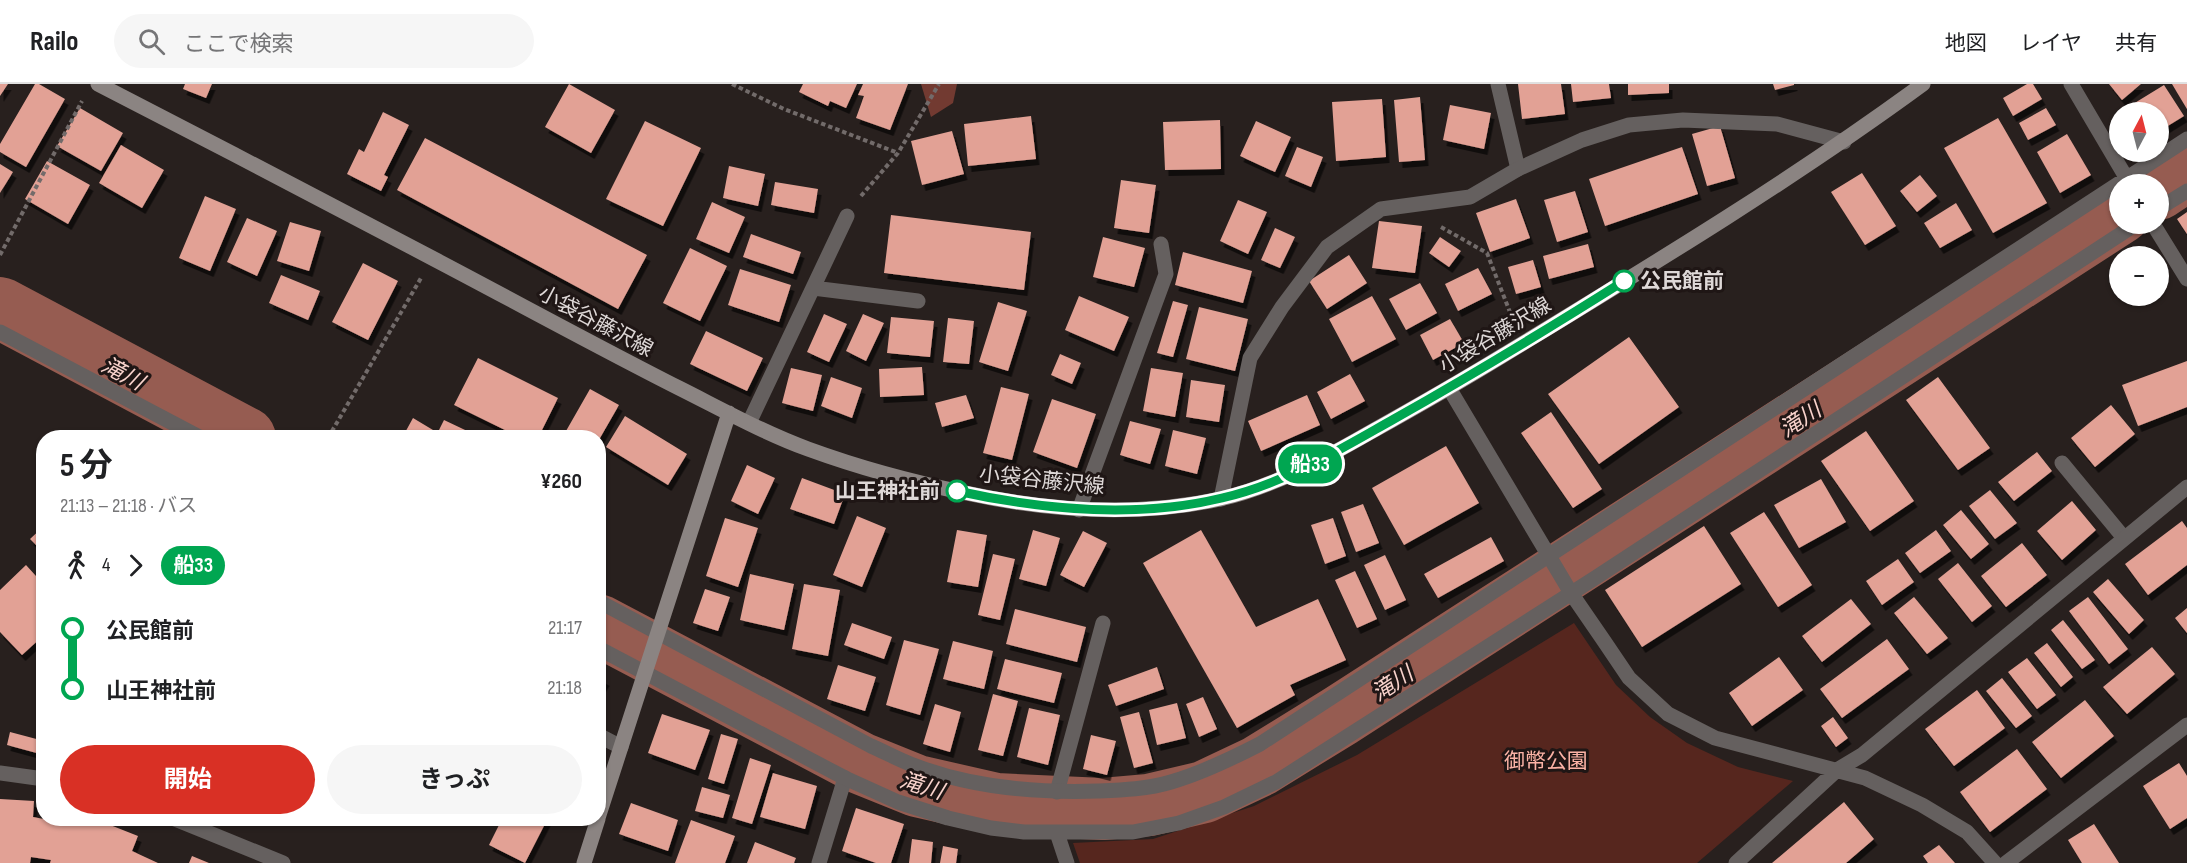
<!DOCTYPE html>
<html lang="ja">
<meta charset="utf-8">
<style>
:root{--surface:#fff;--page:#f6f6f6;--text:#202124;--muted:#757577;--line:#e0e0e0;--accent:#d93025}
body{margin:0;font-family:"Sofia Sans Condensed","Noto Sans JP",sans-serif;background:var(--page);color:var(--text);height:100vh;display:flex;flex-direction:column;font-size:22px;white-space:nowrap}
*{box-sizing:border-box;margin:0}
p{font-size:20px;color:var(--muted)}
.icon{flex:none;width:33px;height:33px;fill:none;stroke:currentColor;stroke-width:2;stroke-linecap:round;stroke-linejoin:round}
.map{position:relative;flex:1;overflow:hidden}
.panel{position:absolute;left:36px;top:346px;width:570px;height:396px;display:flex;flex-direction:column;background:var(--surface);border-radius:24px;box-shadow:0 2px 4px #0004}
.panel>*{flex:none}
.badge{padding:0 12px;border-radius:20px;font-size:21px;line-height:39px}
.needle{width:39px;rotate:7deg}
.tools{position:absolute;left:2109px;top:18px;display:grid;gap:12px}
.tools a{display:grid;place-items:center;width:60px;height:60px;border-radius:50%;background:var(--surface);box-shadow:0 2px 4px #0004;font-size:30px}
.map>.badge{position:absolute;translate:-50% -50%;box-shadow:0 0 0 3px #fff}
.legs{display:flex;align-items:center;gap:9px;height:66px;padding:0 24px;font-size:20px}
.legs p{margin-inline-start:auto}
.overview{display:flex;align-items:center;justify-content:space-between;height:102px;padding:0 24px}
h1{font-size:33px;font-weight:700;line-height:45px}
.action{display:flex;gap:12px;margin-top:auto;padding:12px 24px}
.action a{flex:1;height:69px;border-radius:36px;background:var(--accent);color:#fff;font-size:24px;font-weight:700;line-height:69px;text-align:center}
.action a+a{background:var(--page);color:var(--text)}
ul{padding:0 24px;list-style:none}
li{display:flex;align-items:center;gap:21px;height:60px;font-size:22px}
li i{display:grid;place-items:center;width:9px;height:100%;margin:0 8px;background:currentColor}
li i::after{content:'';width:15px;height:15px;margin:-8px;border:4px solid;border-radius:50%;background:var(--surface)}
li p{margin-inline-start:auto}
li:first-child i{background:linear-gradient(#0000 50%,currentColor 0)}
li:last-child i{background:linear-gradient(currentColor 50%,#0000 0)}
header{display:flex;align-items:center;gap:36px;box-sizing:border-box;height:84px;padding:0 30px;background:var(--surface);border-bottom:2px solid var(--line)}
header strong{font-size:28px}
nav{display:flex;gap:33px;margin-inline-start:auto;font-size:21px}
.search{width:420px;height:54px;background:var(--page);display:flex;align-items:center;gap:15px;box-sizing:border-box;padding:0 21px;border-radius:33px;color:var(--muted);font-size:22px}
.map>svg:first-child{display:block}
</style>
<header>
<strong>Railo</strong>
<div class="search"><svg class="icon" aria-label="search" viewBox="0 0 24 24"><circle cx="10" cy="10" r="6"/><path d="M15 15l6 6"/></svg>ここで検索</div>
<nav><a>地図</a><a>レイヤ</a><a>共有</a></nav>
</header>
<div class="map">
<svg width="2187" height="779" viewBox="0 0 2187 779">
<defs>
<filter id="shadow"><feDropShadow dx="3.5" dy="6" stdDeviation="0" flood-color="#0009"/></filter>
</defs>
<rect width="100%" height="100%" fill="#28201e"/>
<path fill="#56261e" d="M1574,539L1616,601L1650,633L1687,659L1738,683L1793,697L1697,779H1080L1073,759L1153,755L1254,722L1357,671Z"/>
<path fill="#723a31" d="M921,0H957L953,19L931,33Z"/>
<g fill="none" stroke-linecap="round" stroke-linejoin="round">
<path stroke="#965c51" stroke-width="62" d="M2158,105L2187,86
M0,224L245,354
M598,541L860,679L917,702L996,720L1103,725L1149,721L1204,708L1259,682L1340,632L2120,129"/>
</g>
<path fill="#e2a195" filter="url(#shadow)" d="M0,0H8L0,12Z
M35,0H39L65,15L26,83L0,68V60Z
M185,0H212L206,14L183,5Z
M569,0L615,26L591,69L545,43Z
M803,0H857L846,24L830,17L828,22L799,8Z
M863,0H908L890,46L856,34L864,12L858,11Z
M1518,0H1561L1565,30L1522,35Z
M1571,0H1609L1611,14L1573,18Z
M1628,0H1669V9L1628,11Z
M1773,0H1794V1L1775,6Z
M2027,0H2033L2042,15L2013,32L2003,14Z
M2109,0H2141L2122,16Z
M2172,0H2187V25Z
M2164,1L2184,32L2158,48V28H2120Z
M1420,13L1425,76L1399,78L1394,16Z
M1382,15L1386,73L1336,77L1332,18Z
M1450,21L1491,29L1484,65L1443,56Z
M80,24L123,49L101,87L57,62Z
M2046,24L2056,41L2028,56L2019,39Z
M383,28L409,41L384,91L388,93L381,107L347,90L359,65L364,68Z
M1031,32L1036,75L968,82L964,40Z
M1998,34L2047,119L1993,149L1944,64Z
M1220,36L1221,85L1165,86L1163,38Z
M645,37L701,64L663,142L606,115Z
M1256,37L1291,53L1275,88L1240,72Z
M1720,42L1735,94L1707,102L1692,50Z
M952,47L964,90L922,101L911,57Z
M2067,50L2091,91L2060,109L2037,68Z
M425,54L647,171L618,225L397,106Z
M121,61L164,86L142,124L99,99Z
M1297,63L1323,73L1311,103L1285,92Z
M1682,63L1698,110L1605,142L1589,95Z
M47,77L90,101L68,140L25,115Z
M0,80L13,88L0,109Z
M729,82L765,90L758,122L723,114Z
M1862,89L1896,142L1865,161L1831,108Z
M1920,91L1937,112L1917,128L1900,107Z
M1121,96L1156,101L1149,149L1114,144Z
M775,98L818,105L814,129L771,121Z
M1575,107L1588,148L1557,158L1544,116Z
M205,112L236,125L210,187L179,174Z
M1516,115L1530,154L1490,168L1476,129Z
M1238,116L1267,128L1248,170L1220,157Z
M712,118L745,133L729,169L696,155Z
M1956,119L1972,146L1940,164L1924,139Z
M2187,128V150L2177,135Z
M891,131L1031,148L1024,206L884,189Z
M247,134L277,147L257,192L227,178Z
M1379,137L1422,142L1415,189L1372,184Z
M290,138L321,147L309,187L277,177Z
M1275,144L1295,153L1280,184L1261,176Z
M751,150L801,168L793,190L743,173Z
M1103,153L1145,164L1134,203L1093,193Z
M1440,153L1461,167L1449,183L1429,169Z
M1588,160L1594,183L1549,195L1543,172Z
M690,164L727,182L700,237L663,219Z
M1183,168L1252,187L1243,219L1175,201Z
M1349,171L1367,199L1327,225L1309,197Z
M1533,176L1541,203L1516,210L1508,183Z
M363,179L398,197L368,256L332,238Z
M1478,184L1492,210L1458,227L1445,200Z
M740,185L791,201L779,238L728,221Z
M281,191L320,207L308,236L269,219Z
M1420,199L1437,229L1406,246L1389,215Z
M1079,212L1129,233L1114,267L1065,246Z
M1372,212L1396,255L1352,278L1329,235Z
M1173,217L1188,221L1173,273L1157,269Z
M998,218L1027,227L1008,287L979,278Z
M1199,223L1248,235L1235,287L1186,275Z
M824,230L847,240L829,278L807,268Z
M863,230L884,239L866,277L846,267Z
M891,233L934,237L930,273L887,269Z
M948,234L974,237L969,280L943,278Z
M1450,235L1464,259L1433,276L1420,251Z
M706,247L763,274L747,307L690,280Z
M1629,253L1679,323L1599,380L1548,310Z
M1060,270L1081,279L1072,300L1051,291Z
M478,274L558,314L538,354H521L454,321Z
M2187,277V323L2138,342L2122,301Z
M922,283L924,311L880,313L879,285Z
M791,284L822,291L813,327L782,319Z
M1151,284L1183,289L1175,333L1143,327Z
M1350,290L1365,317L1331,335L1317,308Z
M831,293L862,304L852,334L821,322Z
M1938,293L1990,364L1958,386L1906,316Z
M1191,296L1225,301L1219,338L1186,333Z
M1001,303L1029,310L1012,376L983,369Z
M590,305L619,321L600,354H562Z
M966,311L974,334L942,343L935,319Z
M1307,311L1320,341L1261,367L1248,337Z
M1052,315L1096,330L1077,384L1033,368Z
M2111,321L2135,350L2095,383L2071,354Z
M1551,328L1602,405L1573,424L1521,349Z
M625,332L687,370L668,401L606,363Z
M413,334L433,346L429,354H402Z
M444,336L482,354H435Z
M1130,337L1161,345L1150,380L1120,371Z
M1173,346L1206,354L1197,390L1165,382Z
M1866,347L1914,417L1870,447L1821,377Z
M1446,362L1479,419L1404,461L1372,404Z
M2037,368L2052,387L2014,417L1998,398Z
M747,381L775,394L758,430L731,417Z
M802,394L845,410L834,440L790,425Z
M1821,395L1846,438L1799,464L1774,421Z
M1990,406L2017,439L1995,455L1969,422Z
M2072,417L2096,446L2062,476L2037,447Z
M1363,420L1379,459L1356,468L1341,428Z
M1961,426L1989,460L1971,475L1943,441Z
M1764,428L1812,501L1778,523L1730,449Z
M857,432L886,444L862,503L833,491Z
M725,434L758,444L738,503L706,492Z
M1333,434L1346,472L1325,480L1311,441Z
M2182,437L2187,444V481L2148,511L2125,480Z
M44,442V469L30,455Z
M1704,442L1741,500L1642,563L1605,506Z
M957,446L987,451L978,503L947,498Z
M1033,446L1060,454L1046,502L1019,495Z
M1201,446L1256,543L1318,515L1346,576L1290,601L1295,611L1237,644L1143,479Z
M1936,446L1951,467L1920,489L1905,469Z
M1083,447L1107,459L1084,503L1060,491Z
M1491,453L1504,477L1438,514L1424,490Z
M2022,459L2047,491L2006,523L1981,492Z
M993,470L1015,475L1000,536L978,531Z
M1385,471L1406,516L1385,526L1364,481Z
M1898,475L1914,498L1882,521L1866,497Z
M1958,479L1992,522L1972,538L1938,495Z
M26,481L36,492L44,485V551L22,571L0,548V506Z
M1355,487L1377,535L1357,544L1335,496Z
M750,490L794,500L784,546L740,536Z
M2108,495L2144,536L2129,550L2093,508Z
M804,500L840,506L828,572L792,565Z
M705,505L730,513L718,547L693,539Z
M1914,513L1948,554L1927,570L1894,529Z
M2088,513L2128,565L2109,580L2069,527Z
M1851,515L1871,540L1822,578L1802,552Z
M2187,524V549L2175,534Z
M1015,525L1086,543L1077,578L1006,560Z
M2063,536L2095,576L2082,585L2051,546Z
M852,539L892,553L884,575L844,561Z
M1887,555L1909,585L1842,634L1820,605Z
M904,556L939,565L920,631L886,621Z
M953,557L993,567L984,605L943,595Z
M2047,559L2073,593L2061,603L2034,569Z
M2152,563L2175,590L2127,630L2103,603Z
M1779,573L1803,606L1752,642L1729,609Z
M2027,574L2056,611L2037,625L2008,588Z
M1005,575L1062,589L1054,619L997,605Z
M838,581L876,593L865,627L827,615Z
M1157,583L1164,605L1116,622L1108,601Z
M598,591L606,596L598,609Z
M2002,594L2032,632L2016,644L1986,607Z
M1977,606L2005,644L1954,682L1925,645Z
M993,610L1018,617L1003,672L978,666Z
M1203,613L1217,645L1199,653L1186,620Z
M2085,616L2114,652L2061,694L2032,658Z
M1177,619L1186,654L1157,661L1149,626Z
M935,620L961,628L950,668L923,660Z
M1029,624L1060,631L1048,681L1017,673Z
M1139,628L1153,679L1134,684L1120,633Z
M662,630L710,646L695,686L648,669Z
M1833,633L1848,654L1836,663L1821,642Z
M10,648L44,657V671L7,661Z
M721,650L738,655L724,700L708,695Z
M1091,651L1116,657L1107,691L1083,685Z
M2017,665L2047,705L1990,748L1960,708Z
M750,674L771,681L752,740L732,734Z
M2179,679L2187,692V734L2170,745L2143,702Z
M773,689L817,702L805,745L760,733Z
M702,703L730,711L723,734L695,727Z
M0,715L34,717L33,733L66,739L68,735H95L138,752L132,767L158,779H50L51,776L31,773L30,779H0Z
M1844,718L1874,755L1846,779H1772Z
M631,719L678,736L668,767L619,750Z
M856,724L904,740L891,779H876L842,767Z
M502,735L547,736L525,779L489,761Z
M691,736L735,752L725,779H675Z
M2094,740L2119,779H2082L2068,756Z
M912,755L933,758L931,779H909Z
M755,758L796,774L794,779H747Z
M1939,761L1955,779H1928L1923,772Z
M943,762L958,765L956,779H940Z
M192,772L209,779H189Z"/>
<g fill="none" stroke-linecap="round" stroke-linejoin="round">
<path stroke="#726b6a" stroke-width="4" stroke-dasharray="4.5 3" stroke-linecap="butt" d="M732,0L784,25L898,69
M861,112L898,69L939,0
M1441,143L1487,169L1513,236
M0,171L82,17
M328,354L421,194"/>
<path stroke="#65605f" stroke-width="15" d="M1498,0L1518,85
M813,204L918,217
M749,339L847,132
M2062,379L2124,454
M1079,426L1166,190L1161,160
M598,651L621,663
M1057,708L1103,539
M819,779L845,694"/>
<path stroke="#65605f" stroke-width="15" d="M2071,0L2130,100
M2158,125L2187,107
M2153,140L2187,195
M0,248L201,354
M1449,304L1571,509L1604,557L1629,594L1668,630L1715,654L1865,694L1922,721L1967,748L1995,779
M1221,415L1250,274L1282,223L1327,163L1381,125L1470,113L1518,85L1582,56L1629,41L1683,36L1777,40L1844,58
M598,517L871,662C885,668 899,676 913,681C972,704 1036,709 1098,707C1122,706 1148,705 1171,698C1202,689 1231,675 1260,660L2187,55
M598,564L845,694L898,718L948,734L991,744L1024,748H1133L1179,739L1224,723L1276,698L1595,494L2136,140
M0,689L44,695
M175,735L283,779
M1057,749L1067,779
M1736,779L1837,686L1862,671L2187,403
M2006,779L2187,641"/>
<path stroke="#8b8482" stroke-width="15" d="M98,0C210,58 323,116 434,175C516,218 596,262 679,304C721,325 764,349 808,365C860,384 912,398 966,409C1049,427 1136,433 1220,415C1273,403 1322,376 1369,349C1414,324 1458,299 1502,272C1645,185 1788,99 1923,0
M598,734L729,329
M584,779L598,735"/>
</g>
<g fill="none" stroke-linecap="round" stroke-linejoin="round">
<g stroke="#fff" stroke-width="14">
<path id="line-1" d="M957,407C1043,426 1135,435 1222,414C1284,400 1339,366 1394,335C1472,291 1548,245 1624,197"/>
</g>
<use href="#line-1" stroke="#00a651" stroke-width="9"/>
</g>
<g fill="#fff" stroke="#00a651" stroke-width="3">
<circle cx="1624" cy="197" r="10"/>
<circle cx="957" cy="407" r="10"/>
</g>
<g text-anchor="middle" stroke-width="6" stroke-linejoin="round" paint-order="stroke">
<g font-size="21" font-weight="bold" fill="#ded8d7" stroke="#1f1615" text-anchor="start">
<text x="1640" y="204">公民館前</text>
<text x="940" y="414" text-anchor="end">山王神社前</text>
</g>
<g font-size="21" fill="#ded8d7" stroke="#1f1615">
<text transform="translate(596 237) rotate(28)" y="7">小袋谷藤沢線</text>
<text transform="translate(1495 251) rotate(-31)" y="7">小袋谷藤沢線</text>
<text transform="translate(1042 396) rotate(6)" y="7">小袋谷藤沢線</text>
</g>
<g font-size="21" fill="#fcb3a6" stroke="#1f1615">
<text x="1546" y="684">御幣公園</text>
</g>
<g font-size="22" font-style="italic" fill="#f9d3cc" stroke="#1f1615">
<text transform="translate(123 289) rotate(28)" y="8">滝川</text>
<text transform="translate(1800 335) rotate(-33)" y="8">滝川</text>
<text transform="translate(1392 599) rotate(-33)" y="8">滝川</text>
<text transform="translate(922 701) rotate(17)" y="8">滝川</text>
</g>
</g>
</svg>
<div class="tools">
<a><svg class="needle" viewBox="-14 -14 28 28"><path d="M0-13l5 13h-10z" fill="#e53935"/><path d="M0 13l5-13h-10z" fill="#757577"/></svg></a>
<a>+</a>
<a>−</a>
</div>
<b class="badge" style="left:1310px;top:380px;background:#00a651;color:#fff">船33</b>
<section class="panel">
<div class="overview"><div><h1>5 分</h1><p>21:13 – 21:18 · バス</p></div><b>¥260</b></div>
<div class="legs"><svg class="icon" aria-label="walk" viewBox="0 0 24 24"><circle cx="13" cy="4" r="2"/><path d="M13 8l-2 6 4 7M11 14l-3 7M7 12l3-4h3l4 4"/></svg>4<svg class="icon" aria-label="forward" viewBox="0 0 24 24"><path d="M9 5l7 7-7 7"/></svg><b class="badge" style="background:#00a651;color:#fff">船33</b></div>
<ul>
<li><i style="color:#00a651"></i><b>公民館前</b><p>21:17</p></li>
<li><i style="color:#00a651"></i><b>山王神社前</b><p>21:18</p></li>
</ul>
<div class="action"><a>開始</a><a>きっぷ</a></div>
</section>
</div>
